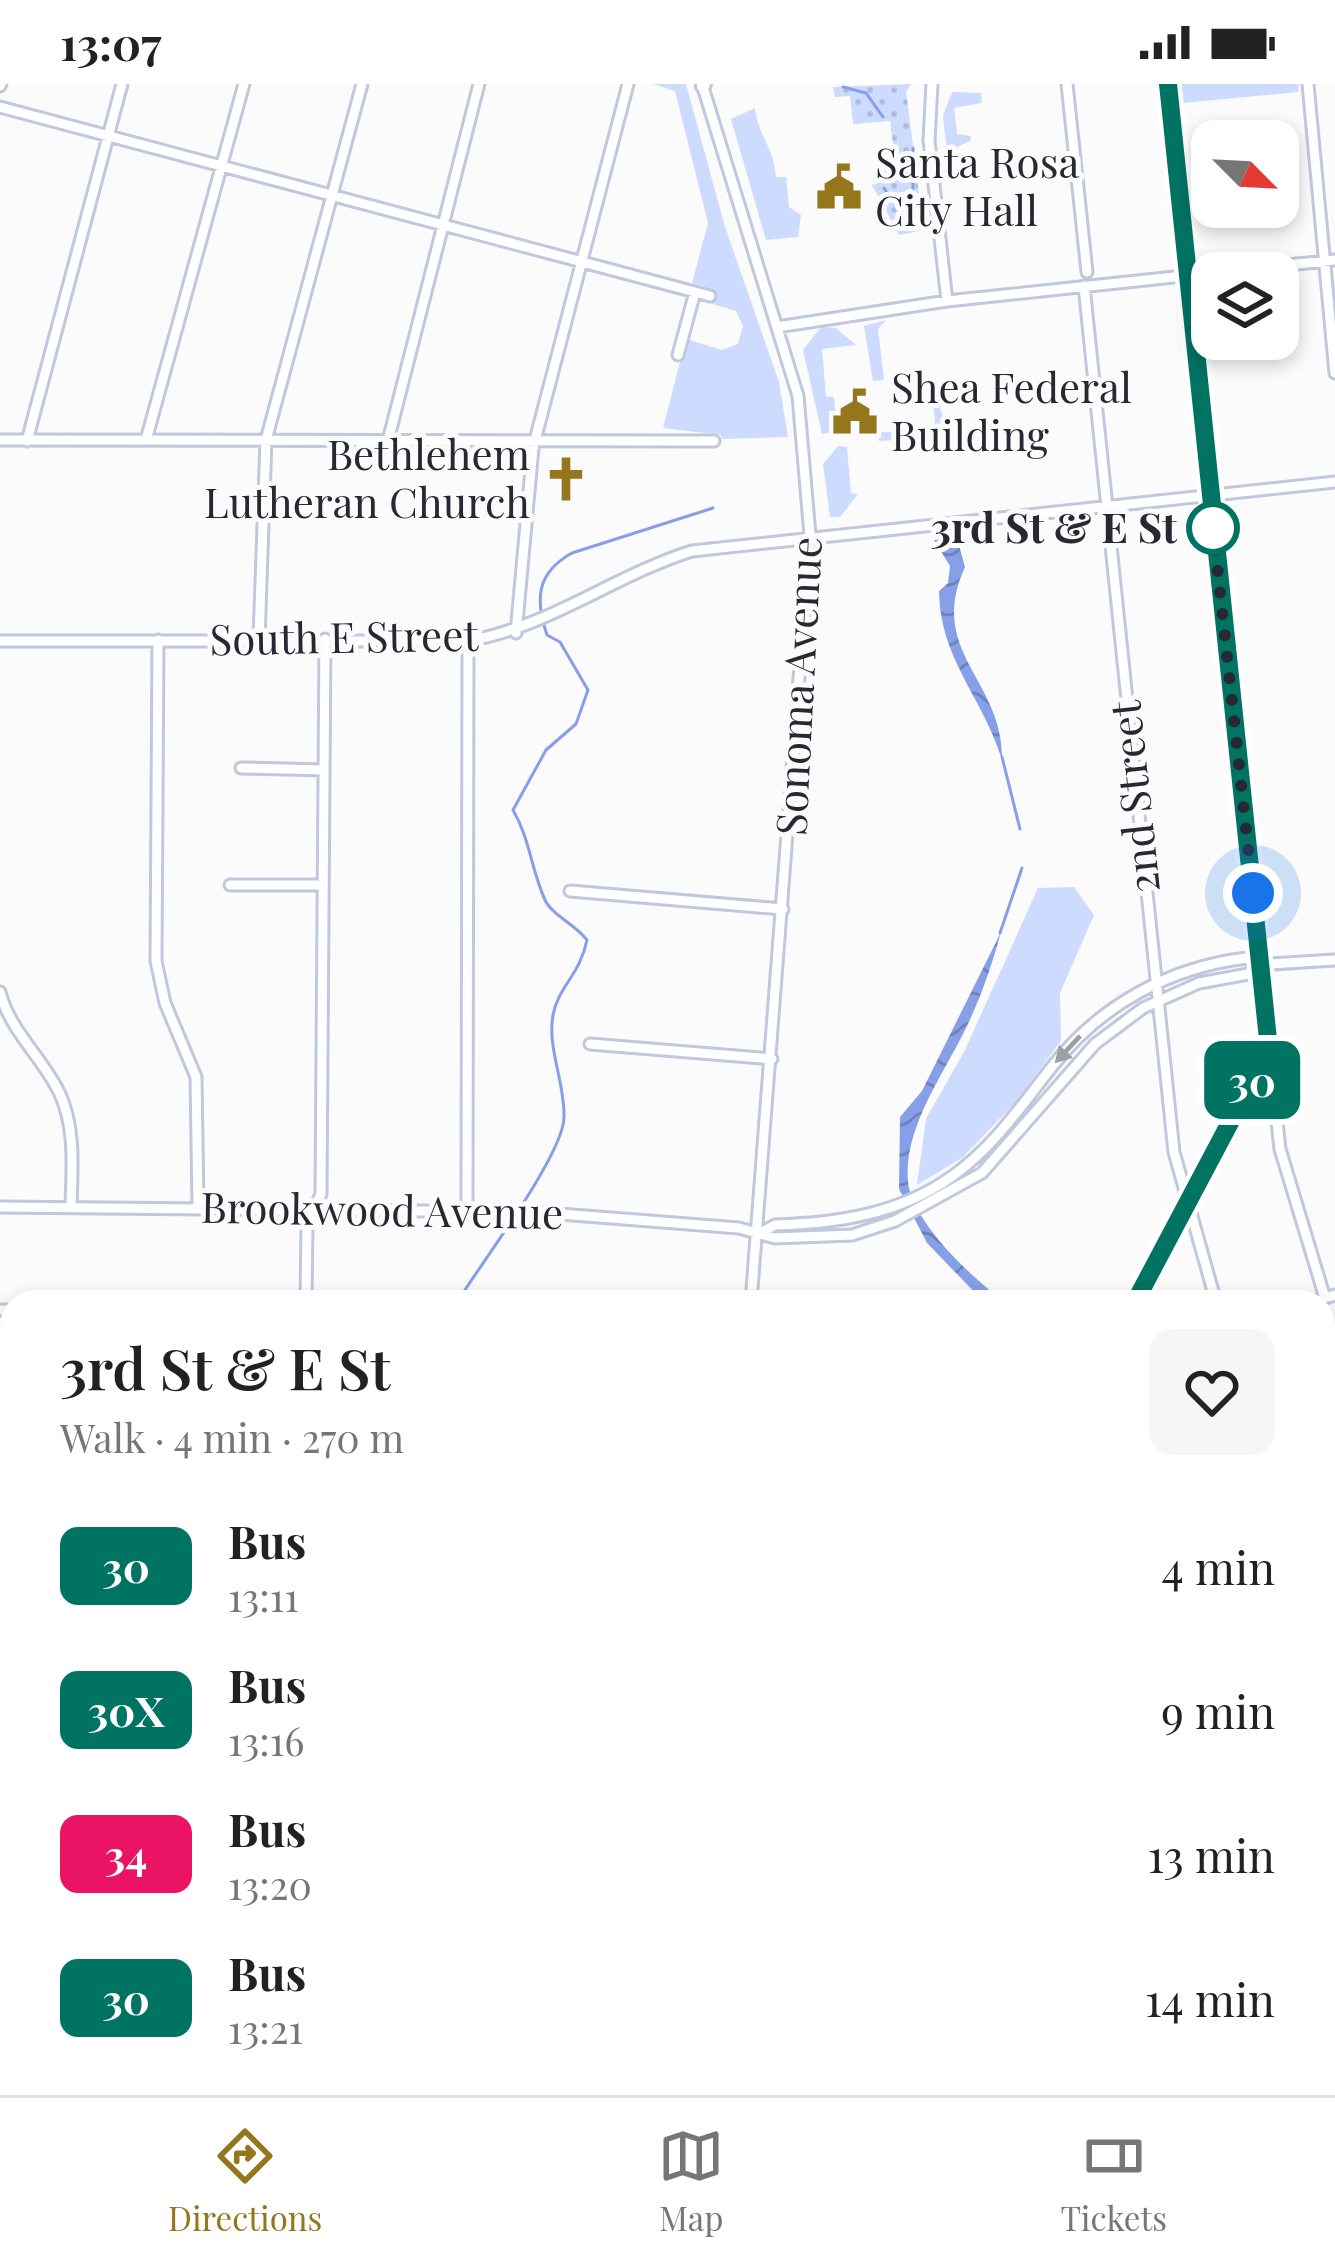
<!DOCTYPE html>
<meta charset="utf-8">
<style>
:root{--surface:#fff;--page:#f6f6f6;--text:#222;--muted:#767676;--line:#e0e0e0;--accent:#94761d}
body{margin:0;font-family:"Playfair Display",serif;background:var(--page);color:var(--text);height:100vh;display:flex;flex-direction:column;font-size:45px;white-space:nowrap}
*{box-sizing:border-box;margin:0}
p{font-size:39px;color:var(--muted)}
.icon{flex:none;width:66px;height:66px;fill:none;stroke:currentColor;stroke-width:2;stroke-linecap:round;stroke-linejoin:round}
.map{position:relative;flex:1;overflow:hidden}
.drawer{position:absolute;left:0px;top:1206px;width:1335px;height:807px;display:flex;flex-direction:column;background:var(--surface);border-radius:36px 36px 0 0;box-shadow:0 6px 18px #0003}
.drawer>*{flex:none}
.badge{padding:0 24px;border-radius:18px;font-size:42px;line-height:78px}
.needle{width:78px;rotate:114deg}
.fabs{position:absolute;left:1191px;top:36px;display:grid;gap:24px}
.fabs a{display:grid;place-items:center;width:108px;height:108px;border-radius:24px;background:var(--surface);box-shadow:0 6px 18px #0003;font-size:60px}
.you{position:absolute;width:60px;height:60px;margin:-30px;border:9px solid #fff;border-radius:50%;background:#1a73e8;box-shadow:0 0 0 18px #1a73e833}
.map>.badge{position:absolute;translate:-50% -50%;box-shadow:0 0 0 6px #fff}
.round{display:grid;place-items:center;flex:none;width:126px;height:126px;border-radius:24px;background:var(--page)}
.summary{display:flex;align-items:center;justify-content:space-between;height:204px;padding:0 60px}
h1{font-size:57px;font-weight:600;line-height:90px}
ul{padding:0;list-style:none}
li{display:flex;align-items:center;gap:36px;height:144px;padding:0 60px}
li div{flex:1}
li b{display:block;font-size:45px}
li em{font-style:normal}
li .badge{min-width:132px;font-weight:700;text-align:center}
.status{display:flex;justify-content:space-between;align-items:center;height:84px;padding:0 60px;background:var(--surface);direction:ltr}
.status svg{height:33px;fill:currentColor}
.menu{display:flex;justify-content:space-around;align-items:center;height:168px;border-top:3px solid var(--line);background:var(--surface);font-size:33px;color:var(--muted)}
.menu a{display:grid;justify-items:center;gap:6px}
.menu .current{color:var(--accent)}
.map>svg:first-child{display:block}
</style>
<div class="status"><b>13:07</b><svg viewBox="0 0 49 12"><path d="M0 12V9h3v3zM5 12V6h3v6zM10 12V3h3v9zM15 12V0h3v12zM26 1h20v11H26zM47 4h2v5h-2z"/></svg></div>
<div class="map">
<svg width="1335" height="2011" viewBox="0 0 1335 2011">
<defs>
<pattern id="garden-dots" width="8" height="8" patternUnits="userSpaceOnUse" patternTransform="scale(3)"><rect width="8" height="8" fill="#cddbff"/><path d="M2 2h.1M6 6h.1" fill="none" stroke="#b0bcdb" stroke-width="1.8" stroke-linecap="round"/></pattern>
<pattern id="water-waves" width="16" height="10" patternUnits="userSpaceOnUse" patternTransform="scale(3)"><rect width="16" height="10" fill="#869fe6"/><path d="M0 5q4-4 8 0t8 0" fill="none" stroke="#6d82bb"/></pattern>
</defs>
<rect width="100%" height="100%" fill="#fbfbfb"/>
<path fill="#cddbff" d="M653,0H686L725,143L779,298L788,353L722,355L721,351L663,344L686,255L722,266L738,260L743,242L736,227L706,218L709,204L692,199L708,139L675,7Z
M1181,0H1299L1298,8L1183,19Z
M952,8L981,9L982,19L954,24L957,50L971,52L970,57L947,68L943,32Z
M755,24C758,52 773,61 776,93H786L789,123L801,131L798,153L766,156L731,35Z
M886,236L878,245L884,296L873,297L864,242Z
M821,243L836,244L856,261L822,265L826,313H834L837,348L822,350L803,266Z
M931,295L951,358L947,353L879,357L878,348L936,349Z
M838,362L847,363L851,409L858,410L840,433H830L823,380Z
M1074,803L1094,831L1060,909L1061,957L1013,1021L962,1074L917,1101L926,1035L965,966L1038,804Z
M83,2001H435V2011H84Z"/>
<path fill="url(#garden-dots)" d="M911,0L906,7L923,141L919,147L899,151L872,101L878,99L877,84L896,81L890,37L853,40L850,12L835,13L833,3Z"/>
<path fill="url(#water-waves)" d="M957,454L965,483C926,568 1004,596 1002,676C983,613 940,576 939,507L948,499L950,482L934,456Z
M1001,848C992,881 981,913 966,944C944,990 903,1044 908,1098C912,1138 974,1196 1005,1218H984L927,1159L899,1105L900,1033L922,1007Z"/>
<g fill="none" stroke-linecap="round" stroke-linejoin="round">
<path stroke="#869fe6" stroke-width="3" d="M843,3L866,9L883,33
M884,104L890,114L898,113
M900,111L913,123V64
M951,447V458
M1002,673L1020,745
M1000,849L1022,784
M457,1218C480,1181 564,1070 564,1033C565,999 547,964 553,931C558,903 580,891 587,856C576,841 552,831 545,816C531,785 530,755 513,726L546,666L576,640L588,606L560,558L547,551C535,516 536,489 572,469L713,424
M415,2001L417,2011
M85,2011L86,2001"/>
<g stroke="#c0c8dd" stroke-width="15">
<path id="minor" d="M702,0L798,312L810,451L751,1218
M932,0L929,56L947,217
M1067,0L1087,188
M1308,0L1335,289
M0,2L1,0
M0,23L710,212
M1084,202L1174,1068L1216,1218
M777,243L947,217L1335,176
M678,271L695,208
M389,353L479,0
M0,356L714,357
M146,356L244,0
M27,357L122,0
M516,549L533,364L628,0
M259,555L266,356L362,0
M158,556L156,877L165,919L196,993L198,1123
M0,557H468C551,542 613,492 692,467L1335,398
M241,684L324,686
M230,801H323
M570,807L783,825
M0,908C10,947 42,973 59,1008C76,1043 72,1085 71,1123
M590,960L772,975
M1269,965L1280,1065L1325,1214
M0,1123L534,1128L739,1144L775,1154L852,1151L895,1137L982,1089L1095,960L1143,924L1199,899L1248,890L1256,881
M467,1126L468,557
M764,1147L775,1141C838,1139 899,1130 951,1093C993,1064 1020,1023 1051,984C1099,922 1169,883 1247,874L1256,881L1335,876
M306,1218L307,1141L321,1110L325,555
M1312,1218L1335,1211
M0,1226H12
M0,1328H12
M0,1454H12
M1323,1454L1335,1451
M1323,1461L1335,1502
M0,1574H12
M0,1664H12
M0,1755H12
M0,1845H12
M1323,1847L1335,1855
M1323,1874L1335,1871
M686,2007L720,2011
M4,2011L3,1959L12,1932
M505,2011L506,2001
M1093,2011L1094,2001
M1213,2011L1214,2001
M1332,2011L1335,1989"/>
</g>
<g stroke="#c0c8dd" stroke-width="18">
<path id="major" d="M703,2L704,0
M1135,1218L1269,965L1168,0
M984,2011L985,2001"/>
</g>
<use href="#minor" stroke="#fff" stroke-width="9"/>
<use href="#major" stroke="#fff" stroke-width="12"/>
</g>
<defs><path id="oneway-solid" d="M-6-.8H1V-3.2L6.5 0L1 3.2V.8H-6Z" transform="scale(3)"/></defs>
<use fill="#9d9fa2" href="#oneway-solid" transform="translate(1068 965) rotate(133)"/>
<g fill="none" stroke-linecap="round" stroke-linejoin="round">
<g stroke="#fff" stroke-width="27">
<path id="line" d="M1135,1218L1269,965L1168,0"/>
</g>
<use href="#line" stroke="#007363" stroke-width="18"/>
<path stroke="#262931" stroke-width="12" stroke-dasharray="0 21.6" d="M1213,444L1253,809"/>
</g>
<defs>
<g id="civic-bare" transform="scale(3.6)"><path d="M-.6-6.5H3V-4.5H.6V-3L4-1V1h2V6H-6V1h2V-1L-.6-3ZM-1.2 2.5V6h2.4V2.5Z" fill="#94761d" stroke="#fbfbfb" stroke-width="2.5" paint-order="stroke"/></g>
<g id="church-bare" transform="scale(3.6)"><path d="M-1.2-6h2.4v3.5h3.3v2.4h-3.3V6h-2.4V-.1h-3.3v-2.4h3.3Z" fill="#94761d" stroke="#fbfbfb" stroke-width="2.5" paint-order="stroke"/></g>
</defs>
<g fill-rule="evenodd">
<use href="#civic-bare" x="839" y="103"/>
<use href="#civic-bare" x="855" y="328"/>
<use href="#church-bare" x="566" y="395"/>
</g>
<circle fill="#fff" stroke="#007363" stroke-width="6" cx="1213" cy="444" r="24"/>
<g text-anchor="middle" stroke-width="10" stroke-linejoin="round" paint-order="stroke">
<g font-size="42" fill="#262931" stroke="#fbfbfb" text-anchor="start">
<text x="875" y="94">Santa Rosa<tspan x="875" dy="48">City Hall</tspan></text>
<text x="891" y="319">Shea Federal<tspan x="891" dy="48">Building</tspan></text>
<text x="530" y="386" text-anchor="end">Bethlehem<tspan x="530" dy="48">Lutheran Church</tspan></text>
</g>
<g font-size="42" font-weight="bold" fill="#262931" stroke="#fbfbfb" text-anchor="end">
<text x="1177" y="459">3rd St &amp; E St</text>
</g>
<g font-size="42" fill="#262931" stroke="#fbfbfb">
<text transform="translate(344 554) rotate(-1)" y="15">South E Street</text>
<text transform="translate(799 602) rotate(-87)" y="15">Sonoma Avenue</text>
<text transform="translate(1135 713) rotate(-96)" y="15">2nd Street</text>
<text transform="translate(382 1127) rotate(1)" y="15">Brookwood Avenue</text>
</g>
</g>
</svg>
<div class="fabs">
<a><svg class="needle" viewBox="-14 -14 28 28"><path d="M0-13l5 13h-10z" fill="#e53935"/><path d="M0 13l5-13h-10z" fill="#767676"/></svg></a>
<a><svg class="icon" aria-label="layers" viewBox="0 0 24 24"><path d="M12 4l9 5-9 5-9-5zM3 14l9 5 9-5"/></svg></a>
</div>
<div class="you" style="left:1253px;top:809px"></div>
<b class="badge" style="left:1252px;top:996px;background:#007363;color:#fff">30</b>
<section class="drawer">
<div class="summary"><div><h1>3rd St &amp; E St</h1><p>Walk · 4 min · 270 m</p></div><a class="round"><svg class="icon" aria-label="heart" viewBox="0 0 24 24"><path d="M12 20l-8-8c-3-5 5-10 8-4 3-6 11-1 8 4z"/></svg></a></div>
<ul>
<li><span class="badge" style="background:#007363;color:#fff">30</span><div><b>Bus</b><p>13:11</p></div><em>4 min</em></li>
<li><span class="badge" style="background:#007363;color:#fff">30X</span><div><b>Bus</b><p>13:16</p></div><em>9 min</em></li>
<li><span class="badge" style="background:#eb1464;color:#fff">34</span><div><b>Bus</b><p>13:20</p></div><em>13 min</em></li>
<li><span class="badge" style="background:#007363;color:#fff">30</span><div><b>Bus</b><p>13:21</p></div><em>14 min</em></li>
</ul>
</section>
</div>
<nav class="menu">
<a class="current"><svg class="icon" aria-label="directions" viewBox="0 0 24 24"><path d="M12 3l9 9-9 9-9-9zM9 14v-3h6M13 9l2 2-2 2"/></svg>Directions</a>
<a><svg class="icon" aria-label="map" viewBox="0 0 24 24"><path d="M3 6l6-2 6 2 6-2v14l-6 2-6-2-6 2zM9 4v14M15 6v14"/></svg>Map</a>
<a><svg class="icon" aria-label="tickets" viewBox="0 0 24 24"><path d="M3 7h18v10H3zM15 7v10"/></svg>Tickets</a>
</nav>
